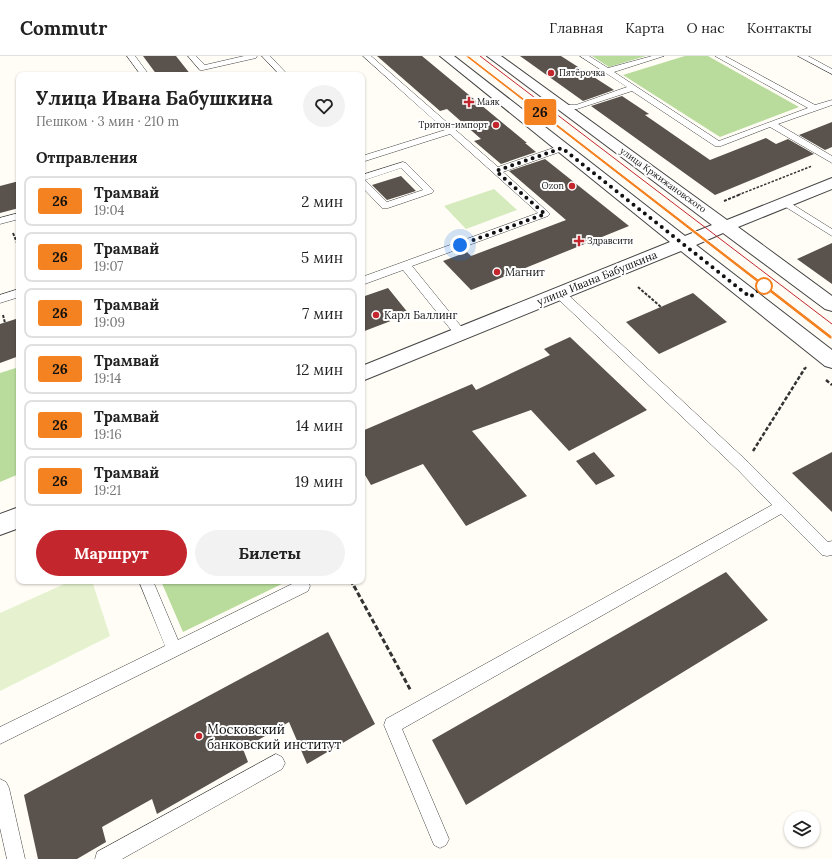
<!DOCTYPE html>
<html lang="ru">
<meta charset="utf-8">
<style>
:root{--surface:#fff;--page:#f2f2f2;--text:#222;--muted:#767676;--line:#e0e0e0;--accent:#c4262e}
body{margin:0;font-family:Lora,serif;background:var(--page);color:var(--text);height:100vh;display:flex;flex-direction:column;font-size:15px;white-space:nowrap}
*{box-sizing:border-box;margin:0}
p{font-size:13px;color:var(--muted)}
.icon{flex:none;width:22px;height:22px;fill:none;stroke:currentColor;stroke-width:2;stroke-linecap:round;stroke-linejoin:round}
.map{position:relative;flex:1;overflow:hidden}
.drawer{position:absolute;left:16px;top:16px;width:349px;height:512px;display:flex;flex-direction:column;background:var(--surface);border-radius:8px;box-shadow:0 1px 3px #0004}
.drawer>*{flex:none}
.badge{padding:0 8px;border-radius:3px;font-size:14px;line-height:26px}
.fabs{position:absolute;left:784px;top:755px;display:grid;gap:8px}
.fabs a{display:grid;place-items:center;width:36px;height:36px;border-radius:50%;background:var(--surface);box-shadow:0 1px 3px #0004;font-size:20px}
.you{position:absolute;width:20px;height:20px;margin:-10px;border:3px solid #fff;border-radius:50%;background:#1a73e8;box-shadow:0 0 0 6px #1a73e833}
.map>.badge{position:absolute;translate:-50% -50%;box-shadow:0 0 0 2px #fff}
h2{padding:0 20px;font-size:15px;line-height:36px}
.round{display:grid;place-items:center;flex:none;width:42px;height:42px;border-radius:21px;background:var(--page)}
.head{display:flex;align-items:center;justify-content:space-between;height:68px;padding:0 20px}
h1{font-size:19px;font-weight:700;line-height:30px}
.cta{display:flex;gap:8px;margin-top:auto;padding:8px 20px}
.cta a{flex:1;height:46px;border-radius:24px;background:var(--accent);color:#fff;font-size:16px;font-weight:700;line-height:46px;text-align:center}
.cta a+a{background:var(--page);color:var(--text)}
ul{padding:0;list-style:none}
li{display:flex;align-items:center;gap:12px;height:50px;margin:0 8px 6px;padding:0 12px;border:2px solid var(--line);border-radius:8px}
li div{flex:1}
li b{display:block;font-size:15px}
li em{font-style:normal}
li .badge{min-width:44px;font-weight:700;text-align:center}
header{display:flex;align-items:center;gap:24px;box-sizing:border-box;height:56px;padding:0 20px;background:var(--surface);border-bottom:1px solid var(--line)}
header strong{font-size:19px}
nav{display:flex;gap:22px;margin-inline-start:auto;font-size:14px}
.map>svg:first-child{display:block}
</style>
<header>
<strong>Commutr</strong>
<nav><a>Главная</a><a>Карта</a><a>О нас</a><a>Контакты</a></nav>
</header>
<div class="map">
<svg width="832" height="803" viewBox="0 0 832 803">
<rect width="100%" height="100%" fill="#fffdf5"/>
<path fill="#d5ebbd" d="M494,133L517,154L466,173L444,150Z"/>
<path fill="#b9dc9c" d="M592,0H646L609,11Z
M685,0H708L799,51L720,81L623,19Z
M19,311V418L0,426V317Z
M161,525H288L183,576Z"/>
<path fill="#e6f2cf" d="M71,525H92L110,580L0,635V557Z"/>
<path fill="#5a524d" d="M143,0H176L191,19H157Z
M377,0H422L527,87H525L536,96L501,108L474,85L481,83L447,53L440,55Z
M520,0H561L614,34L583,45Z
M622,40L649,58L645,59L710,104L766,82L776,88L788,83L814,98L715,139L591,50Z
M832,66V91L825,94L799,79Z
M545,103L629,170L471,234L443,205L467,196L471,200L566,164L509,115Z
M401,120L416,135L387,144L372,129Z
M19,125V152L0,157V130Z
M832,187V228L797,203Z
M388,232L409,258L362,276V241Z
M693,237L727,266L659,298L626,266Z
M19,262V300L0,307V268Z
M570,281L647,354L569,395L531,354L472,375L527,440L466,470L423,408L371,429L362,414V375L472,328L476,334L550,299L544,293Z
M594,396L615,420L596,429L576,405Z
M832,396V456L792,417Z
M726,516L768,564L466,749L432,684Z
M328,576L375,668L307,708L289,666L243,693L248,706L157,758L152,743L102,771L106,786L77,803H38L24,739Z"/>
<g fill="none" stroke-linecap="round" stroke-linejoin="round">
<g stroke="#444" stroke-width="1">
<path id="service" d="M127,0H135L149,19H141Z
M188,0H196L205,9L244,0H257L256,2L203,14H200Z
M262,0H270L288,19H280Z
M363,0H371L498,111L559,90L562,89L566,92L565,94L503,116L548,156L550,158L548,160L412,210L464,274L466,277L464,280H456L403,214L362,229V221L538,157L450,78L362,106V100L445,74Z
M580,0H589L608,12L652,0H664L614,16L719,85L808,52L715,0H725L815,49L832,44V49L778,68L832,100V107L770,71L721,90H715L632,35L577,53H560L559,51L560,49H576L627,31Z
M798,0H808L832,13V18Z
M403,106L406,107L434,135L432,137L388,152H382L362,131V119ZM401,112L423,134L387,146L365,124Z
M784,143L832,173V180L781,148L779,146L781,144Z
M19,157V163L0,168V162Z
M19,233V241L0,247V239Z
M559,233L563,234L748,406L828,486L832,485V499L827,500L822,499L781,458L402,673L449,783L446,789L440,792L434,789L384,669L386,663L772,449L738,414L555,240L554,237L555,234Z
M139,525H153L178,584L298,525H308L310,530L308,535L0,688V671L165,590Z
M276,698L282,701L285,707L282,713L122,803H95L97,796Z
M0,723L6,726L9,732L25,803H7L0,772Z"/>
</g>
<g stroke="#444" stroke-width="2">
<path id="tertiary" d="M440,0H454L685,180L712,169L487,0H501L727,164L832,122V133L738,171L832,240V255L825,253L723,177L696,189L832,294V312L825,310L681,195L362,325V310L670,186Z
M19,451V472L0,479V458Z"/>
</g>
<path stroke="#333" stroke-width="1.5" stroke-dasharray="2.5 1.5" stroke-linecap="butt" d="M738,139L812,110"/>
<path stroke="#333" stroke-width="2" stroke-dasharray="3 1.5" stroke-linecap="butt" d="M724,145L741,138
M13,177L19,192
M638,231L661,251
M3,259L5,267
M805,313L806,311"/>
<path stroke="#333" stroke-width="2.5" stroke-dasharray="4 2" stroke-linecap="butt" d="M826,324L832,329
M753,395L805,312
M351,525L354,531"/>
<path stroke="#333" stroke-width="3" stroke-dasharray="5 2.5" stroke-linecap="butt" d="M354,530L411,635"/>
<use href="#service" fill="#fff" fill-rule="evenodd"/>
<use href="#tertiary" fill="#fff" fill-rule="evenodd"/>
<path stroke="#c4262e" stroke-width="1" d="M467,0L832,282
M480,0L832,268"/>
</g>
<path fill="#f58220" stroke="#fff" d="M465,0H469L832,280V283H830Z"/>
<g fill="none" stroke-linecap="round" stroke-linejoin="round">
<path stroke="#111" stroke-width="4" stroke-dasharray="0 7.2" d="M460,189L545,158L496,115L562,92L750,241L764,230"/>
</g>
<g fill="#c4262e" stroke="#fff" stroke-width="1.5">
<circle cx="551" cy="17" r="4"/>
<path d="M467 40h4v4h4v4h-4v4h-4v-4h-4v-4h4z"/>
<circle cx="496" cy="69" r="4"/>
<circle cx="572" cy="130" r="4"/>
<path d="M577 179h4v4h4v4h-4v4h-4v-4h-4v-4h4z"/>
<circle cx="497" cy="216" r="4"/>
<circle cx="376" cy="259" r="4"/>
<circle cx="199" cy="680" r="4"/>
</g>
<circle fill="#fff" stroke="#f58220" stroke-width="2" cx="764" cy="230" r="8"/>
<g text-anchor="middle" stroke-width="4" stroke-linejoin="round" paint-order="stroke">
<g font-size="9" fill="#111" stroke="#fff" text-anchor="start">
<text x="559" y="20">Пятёрочка</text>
<text x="477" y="49">Маяк</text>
<text x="488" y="72" text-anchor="end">Тритон-импорт</text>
<text x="564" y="133" text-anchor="end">Ozon</text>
<text x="587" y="188">Здравсити</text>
</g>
<g font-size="9" fill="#111" stroke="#fff">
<text transform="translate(663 124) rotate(36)" y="3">улица Кржижановского</text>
</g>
<g font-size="11" fill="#111" stroke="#fff" text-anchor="start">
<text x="505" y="220">Магнит</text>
<text x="384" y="263">Карл Баллинг</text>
</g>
<g font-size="11" fill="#111" stroke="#fff">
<text transform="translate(597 222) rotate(-22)" y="4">улица Ивана Бабушкина</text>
</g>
<g font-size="13" fill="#111" stroke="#fff" text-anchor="start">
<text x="207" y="678">Московский<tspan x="207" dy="15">банковский институт</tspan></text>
</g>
</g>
</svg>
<div class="fabs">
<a><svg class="icon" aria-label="layers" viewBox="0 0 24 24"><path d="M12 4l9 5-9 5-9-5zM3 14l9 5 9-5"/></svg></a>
</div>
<div class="you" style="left:460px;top:189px"></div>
<b class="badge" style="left:540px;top:56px;background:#f58220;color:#111">26</b>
<section class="drawer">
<div class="head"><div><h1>Улица Ивана Бабушкина</h1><p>Пешком · 3 мин · 210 m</p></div><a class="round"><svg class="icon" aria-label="heart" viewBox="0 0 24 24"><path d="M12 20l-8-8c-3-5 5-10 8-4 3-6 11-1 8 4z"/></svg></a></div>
<h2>Отправления</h2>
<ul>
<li><span class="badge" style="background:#f58220;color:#111">26</span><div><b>Трамвай</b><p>19:04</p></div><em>2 мин</em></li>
<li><span class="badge" style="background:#f58220;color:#111">26</span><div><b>Трамвай</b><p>19:07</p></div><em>5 мин</em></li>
<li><span class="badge" style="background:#f58220;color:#111">26</span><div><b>Трамвай</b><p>19:09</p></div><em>7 мин</em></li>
<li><span class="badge" style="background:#f58220;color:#111">26</span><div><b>Трамвай</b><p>19:14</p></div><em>12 мин</em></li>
<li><span class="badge" style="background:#f58220;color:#111">26</span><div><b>Трамвай</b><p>19:16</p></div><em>14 мин</em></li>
<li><span class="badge" style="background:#f58220;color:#111">26</span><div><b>Трамвай</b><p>19:21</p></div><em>19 мин</em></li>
</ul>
<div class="cta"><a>Маршрут</a><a>Билеты</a></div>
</section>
</div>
